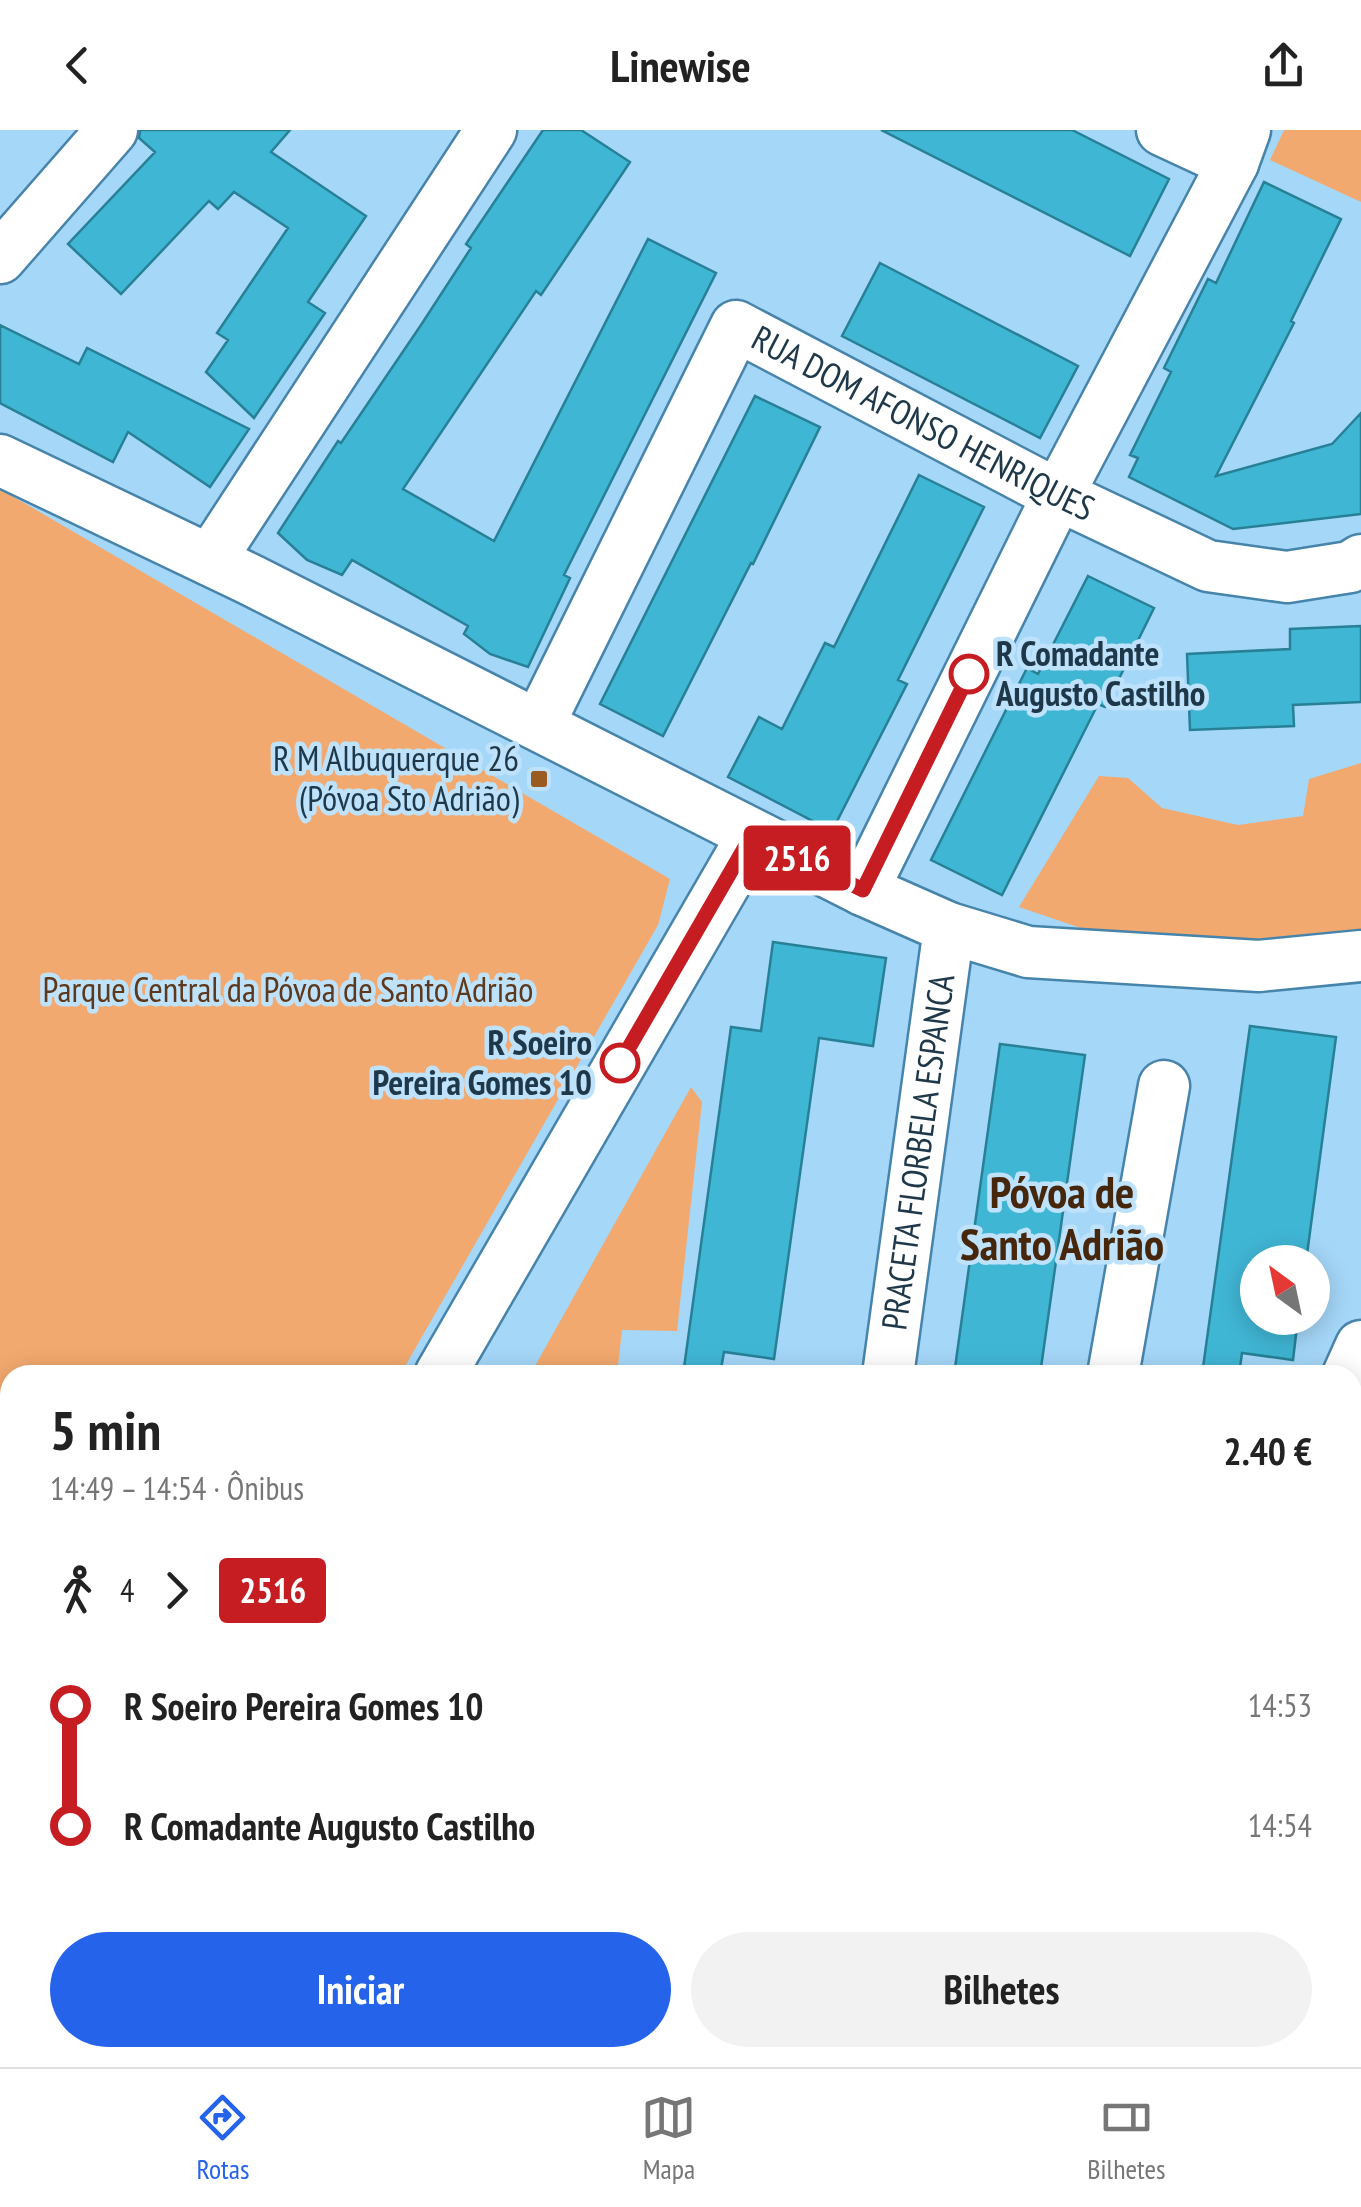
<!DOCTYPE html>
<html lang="pt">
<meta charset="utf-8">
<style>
:root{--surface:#fff;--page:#f2f2f2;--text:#222;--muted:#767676;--line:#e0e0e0;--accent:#2563eb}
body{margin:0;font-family:"PT Sans Narrow",sans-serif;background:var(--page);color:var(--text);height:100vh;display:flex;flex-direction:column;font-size:38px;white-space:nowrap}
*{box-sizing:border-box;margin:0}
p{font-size:32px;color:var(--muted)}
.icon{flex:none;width:55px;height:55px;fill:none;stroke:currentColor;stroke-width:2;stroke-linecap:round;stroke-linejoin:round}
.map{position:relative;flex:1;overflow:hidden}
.drawer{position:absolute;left:0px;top:1235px;width:1362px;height:702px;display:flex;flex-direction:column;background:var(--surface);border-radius:30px 30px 0 0;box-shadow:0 5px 25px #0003}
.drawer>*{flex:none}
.badge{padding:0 20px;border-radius:8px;font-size:35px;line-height:65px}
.needle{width:65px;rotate:327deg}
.controls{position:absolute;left:1240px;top:1115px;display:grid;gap:20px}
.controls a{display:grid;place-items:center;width:90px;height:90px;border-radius:50%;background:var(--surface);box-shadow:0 5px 25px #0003;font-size:50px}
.map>.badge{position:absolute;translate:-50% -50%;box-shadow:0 0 0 5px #fff}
.legs{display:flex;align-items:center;gap:15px;height:110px;padding:0 50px;font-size:32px}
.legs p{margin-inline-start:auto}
.overview{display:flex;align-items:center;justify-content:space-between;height:170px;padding:0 50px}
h1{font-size:55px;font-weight:800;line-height:75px}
.primary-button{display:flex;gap:20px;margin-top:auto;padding:20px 50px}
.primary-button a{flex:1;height:115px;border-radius:60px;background:var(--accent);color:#fff;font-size:40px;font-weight:800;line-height:115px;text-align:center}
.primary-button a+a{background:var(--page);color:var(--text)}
ul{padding:0 50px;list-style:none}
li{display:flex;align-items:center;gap:35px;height:120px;font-size:38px}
li i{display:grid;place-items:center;width:15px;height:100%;margin:0 12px;background:currentColor}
li i::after{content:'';width:25px;height:25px;margin:-12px;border:8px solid;border-radius:50%;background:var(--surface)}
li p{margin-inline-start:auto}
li:first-child i{background:linear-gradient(#0000 50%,currentColor 0)}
li:last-child i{background:linear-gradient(currentColor 50%,#0000 0)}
header{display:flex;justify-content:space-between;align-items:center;height:130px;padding:0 50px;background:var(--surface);font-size:45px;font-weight:800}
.tab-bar{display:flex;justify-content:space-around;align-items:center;height:140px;border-top:2px solid var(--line);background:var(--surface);font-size:28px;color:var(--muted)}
.tab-bar a{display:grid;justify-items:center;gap:5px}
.tab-bar .active{color:var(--accent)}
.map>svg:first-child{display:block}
</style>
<header><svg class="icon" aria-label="back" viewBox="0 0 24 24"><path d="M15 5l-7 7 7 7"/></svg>Linewise<svg class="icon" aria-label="share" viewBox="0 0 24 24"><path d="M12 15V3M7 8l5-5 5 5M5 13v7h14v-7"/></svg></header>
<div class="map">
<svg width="1361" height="1937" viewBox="0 0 1361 1937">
<rect width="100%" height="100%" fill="#a5d7f9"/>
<path fill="#f2a96f" d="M1284,0H1361V72L1270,30Z
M0,359L670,749L658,795L400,1245H10V1510L0,1503Z
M1361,633V802L1295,816L1116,810L1019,777L1099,646L1128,648L1162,678L1238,695L1303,686L1309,649Z
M691,957L702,972L677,1201L622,1200L617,1245H530Z"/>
<path fill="#40b6d5" stroke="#278096" stroke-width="2.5" d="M140,0H290L271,22L366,86L308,172L325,183L254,288L206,242L228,210L217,203L288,98L234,62L218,79L209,71L121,164L68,114L155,22L139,8Z
M543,0H581L630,32L541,165L536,161L403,359L494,411L648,109L716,143L564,445L570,448L528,537L490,524L464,504L468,496L352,430L342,445L307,430L278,403L338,311L341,313L421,195L471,118L466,114Z
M881,0H1072L1169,49L1130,126Z
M1264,52L1341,89L1291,191L1294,193L1216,346L1332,314L1361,283V384L1233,399L1129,347L1138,328L1130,325L1171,242L1164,238L1208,149L1216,153Z
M880,133L1078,236L1040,308L842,206Z
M0,195L79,234L87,218L249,299L210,357L128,302L113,332L0,273Z
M755,266L820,297L753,434L751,433L663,606L600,574Z
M919,345L984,377L898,550L907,554L832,701L728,647L759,587L782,599L825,513L834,517Z
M1088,446L1154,478L1105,577L1098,574L1002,765L931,730L1027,538L1038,544Z
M1361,496V572L1293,575L1294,596L1190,600L1187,524L1290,519V499Z
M773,812L886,828L873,916L819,908L774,1229L724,1222L720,1245H683L731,897L761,901Z
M1250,896L1336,907L1306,1132H1258V1188H1298L1293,1230L1242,1223L1239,1245H1202Z
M1000,914L1085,925L1040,1245H954Z"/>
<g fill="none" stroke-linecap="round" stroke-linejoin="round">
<g stroke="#4784ab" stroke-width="30">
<path id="lane" d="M416,1928L420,1937"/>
</g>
<g stroke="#4784ab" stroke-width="55">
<g id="street">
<path d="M1162,0L1233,33"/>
<path d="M0,128L112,0"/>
<path d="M0,330L249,449L863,760L949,798L1028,822L1259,836L1361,826"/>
<path d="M210,430L491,0"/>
<path id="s1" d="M539,594L736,196L1058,365L1208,436L1287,447L1350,437L1361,430"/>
<path d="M863,760L1058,365L1233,33L1245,0"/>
<path d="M440,1245L753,705"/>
<path id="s2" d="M888,1245L949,798"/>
<path d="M1113,1245L1164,956"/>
<path d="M1348,1245L1361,1216"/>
<path d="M0,1551L10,1557"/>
<path d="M0,1698L10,1675"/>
<path d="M979,1928L991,1937"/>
<path d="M177,1937L202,1928"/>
</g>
</g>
<use href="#lane" stroke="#fff" stroke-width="25"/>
<use href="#street" stroke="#fff" stroke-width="50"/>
</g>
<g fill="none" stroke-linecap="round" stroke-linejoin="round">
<g stroke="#fff" stroke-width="22">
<path id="line-1" d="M620,933L752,705L863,760L969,544"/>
</g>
<use href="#line-1" stroke="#c61d23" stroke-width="15"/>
</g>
<g fill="#fff" stroke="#c61d23" stroke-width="5">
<circle cx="969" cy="544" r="18"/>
<circle cx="620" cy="933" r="18"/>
</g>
<rect fill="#9a5b23" stroke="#bee2fc" stroke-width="4" x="529" y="639" width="20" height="20" rx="5"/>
<g text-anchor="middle" stroke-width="9" stroke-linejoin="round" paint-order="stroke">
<g font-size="35" fill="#1e3849" stroke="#bee2fc">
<text dy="12" stroke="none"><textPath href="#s1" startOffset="655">RUA DOM AFONSO HENRIQUES</textPath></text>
<text dy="12" stroke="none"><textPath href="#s2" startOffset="225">PRACETA FLORBELA ESPANCA</textPath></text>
</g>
<g font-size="35" font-weight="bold" fill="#1e3849" stroke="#bee2fc" text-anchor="start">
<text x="996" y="536">R Comadante<tspan x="996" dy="40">Augusto Castilho</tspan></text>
<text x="592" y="925" text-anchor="end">R Soeiro<tspan x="592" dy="40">Pereira Gomes 10</tspan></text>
</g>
<g font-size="35" fill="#1e3849" stroke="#bee2fc" text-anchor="end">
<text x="519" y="641">R M Albuquerque 26<tspan x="519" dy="40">(Póvoa Sto Adrião)</tspan></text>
</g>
<g font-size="35" fill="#5d381a" stroke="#bee2fc">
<text x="288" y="872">Parque Central da Póvoa de Santo Adrião</text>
</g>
<g font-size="45" font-weight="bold" fill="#46270c" stroke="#bee2fc">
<text x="1062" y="1078">Póvoa de<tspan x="1062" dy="52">Santo Adrião</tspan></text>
</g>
</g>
</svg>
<div class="controls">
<a><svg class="needle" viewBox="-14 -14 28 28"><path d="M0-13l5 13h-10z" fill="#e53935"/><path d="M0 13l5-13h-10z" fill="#767676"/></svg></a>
</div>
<b class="badge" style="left:797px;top:728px;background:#c61d23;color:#fff">2516</b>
<section class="drawer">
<div class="overview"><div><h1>5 min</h1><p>14:49 – 14:54 · Ônibus</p></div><b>2.40 €</b></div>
<div class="legs"><svg class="icon" aria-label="walk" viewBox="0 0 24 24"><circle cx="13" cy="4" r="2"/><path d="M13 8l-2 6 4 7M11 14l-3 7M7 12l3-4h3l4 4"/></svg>4<svg class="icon" aria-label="forward" viewBox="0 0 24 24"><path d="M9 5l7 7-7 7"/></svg><b class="badge" style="background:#c61d23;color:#fff">2516</b></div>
<ul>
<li><i style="color:#c61d23"></i><b>R Soeiro Pereira Gomes 10</b><p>14:53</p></li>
<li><i style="color:#c61d23"></i><b>R Comadante Augusto Castilho</b><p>14:54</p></li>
</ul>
<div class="primary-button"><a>Iniciar</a><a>Bilhetes</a></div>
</section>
</div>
<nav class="tab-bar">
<a class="active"><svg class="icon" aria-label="directions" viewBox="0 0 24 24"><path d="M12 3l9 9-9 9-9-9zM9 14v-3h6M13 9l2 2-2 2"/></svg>Rotas</a>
<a><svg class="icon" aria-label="map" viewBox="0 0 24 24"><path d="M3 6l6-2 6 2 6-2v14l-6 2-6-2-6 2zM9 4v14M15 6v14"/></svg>Mapa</a>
<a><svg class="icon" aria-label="tickets" viewBox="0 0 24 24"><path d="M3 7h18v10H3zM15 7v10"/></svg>Bilhetes</a>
</nav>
